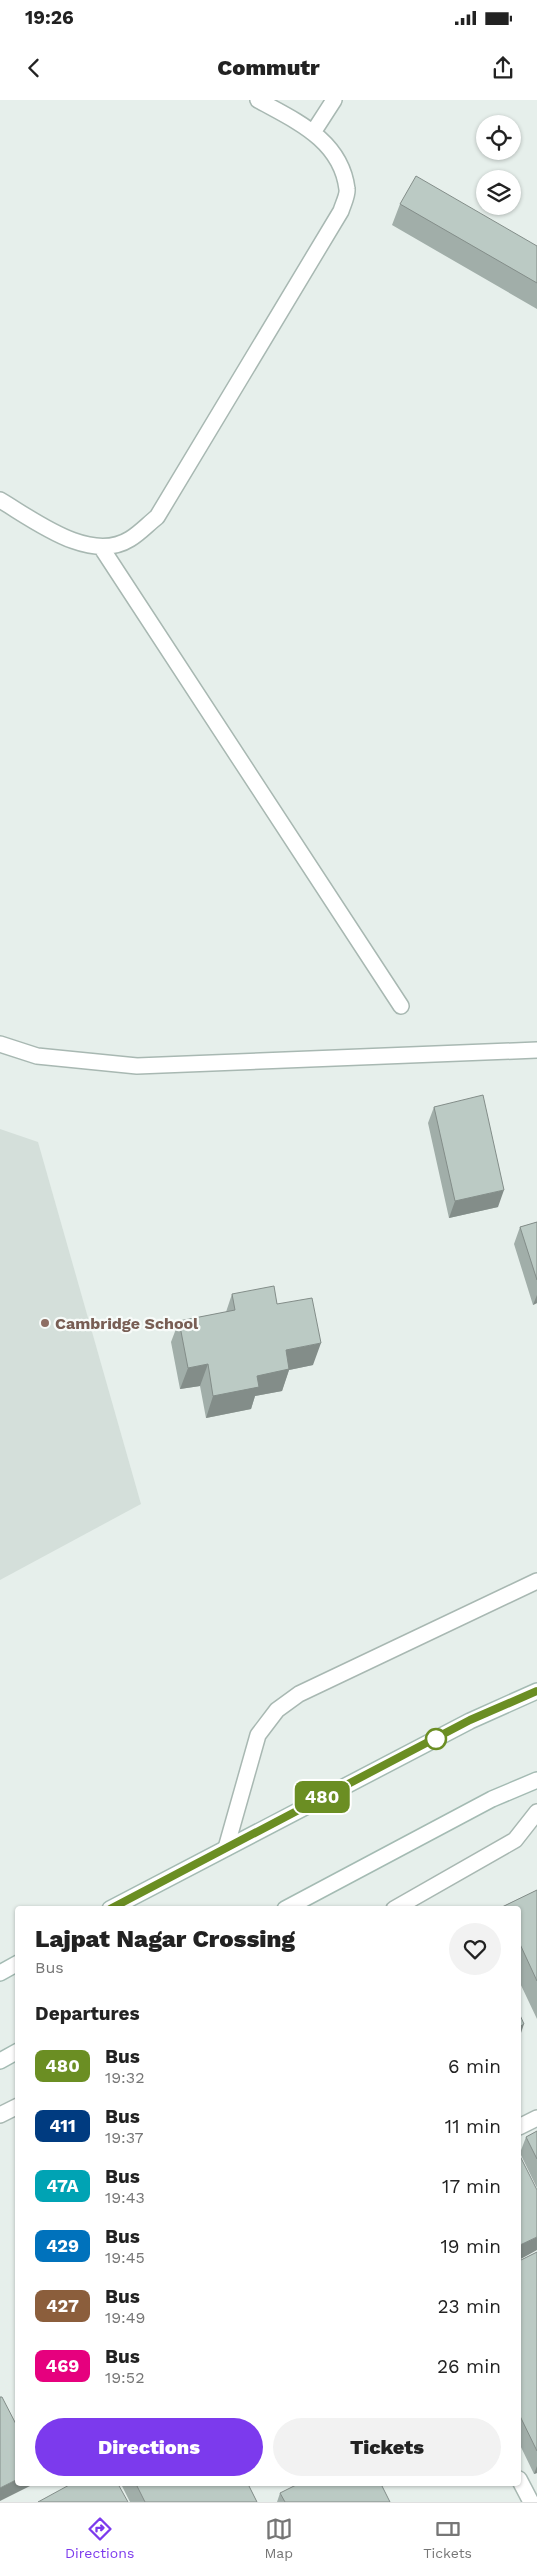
<!DOCTYPE html>
<style>
:root{--surface:#fff;--page:#f2f2f2;--text:#222;--muted:#767676;--line:#e0e0e0;--accent:#7c3aed}
body{margin:0;font-family:"Work Sans",sans-serif;background:var(--page);color:var(--text);height:100vh;display:flex;flex-direction:column;font-size:19px;white-space:nowrap}
*{box-sizing:border-box;margin:0}
p{font-size:16px;color:var(--muted)}
.icon{flex:none;width:28px;height:28px;fill:none;stroke:currentColor;stroke-width:2;stroke-linecap:round;stroke-linejoin:round}
.map{position:relative;flex:1;overflow:hidden}
.panel{position:absolute;left:15px;top:1806px;width:506px;height:580px;display:flex;flex-direction:column;background:var(--surface);border-radius:5px;box-shadow:0 1px 4px #0004}
.panel>*{flex:none}
.badge{padding:0 10px;border-radius:8px;font-size:18px;line-height:32px}
.fabs{position:absolute;left:476px;top:15px;display:grid;gap:10px}
.fabs a{display:grid;place-items:center;width:45px;height:45px;border-radius:50%;background:var(--surface);box-shadow:0 1px 4px #0004;font-size:25px}
.map>.badge{position:absolute;translate:-50% -50%;box-shadow:0 0 0 2px #fff}
h2{padding:0 20px;font-size:19px;line-height:45px}
.round{display:grid;place-items:center;flex:none;width:52px;height:52px;border-radius:26px;background:var(--page)}
.head{display:flex;align-items:center;justify-content:space-between;height:85px;padding:0 20px}
h1{font-size:24px;font-weight:800;line-height:38px}
.cta{display:flex;gap:10px;margin-top:auto;padding:10px 20px}
.cta a{flex:1;height:58px;border-radius:30px;background:var(--accent);color:#fff;font-size:20px;font-weight:800;line-height:58px;text-align:center}
.cta a+a{background:var(--page);color:var(--text)}
ul{padding:0;list-style:none}
li{display:flex;align-items:center;gap:15px;height:60px;padding:0 20px}
li div{flex:1}
li b{display:block;font-size:19px}
li em{font-style:normal}
li .badge{min-width:55px;font-weight:700;text-align:center}
.status{display:flex;justify-content:space-between;align-items:center;height:35px;padding:0 25px;background:var(--surface);direction:ltr}
.status svg{height:14px;fill:currentColor}
header{display:flex;justify-content:space-between;align-items:center;height:65px;padding:0 20px;background:var(--surface);font-size:22px;font-weight:800}
.dock{display:flex;justify-content:space-around;align-items:center;height:70px;border-top:1px solid var(--line);background:var(--surface);font-size:14px;color:var(--muted)}
.dock a{display:grid;justify-items:center;gap:2px}
.dock .on{color:var(--accent)}
.map>svg:first-child{display:block}
</style>
<div class="status"><b>19:26</b><svg viewBox="0 0 49 12"><path d="M0 12V9h3v3zM5 12V6h3v6zM10 12V3h3v9zM15 12V0h3v12zM26 1h20v11H26zM47 4h2v5h-2z"/></svg></div>
<header><svg class="icon" aria-label="back" viewBox="0 0 24 24"><path d="M15 5l-7 7 7 7"/></svg>Commutr<svg class="icon" aria-label="share" viewBox="0 0 24 24"><path d="M12 15V3M7 8l5-5 5 5M5 13v7h14v-7"/></svg></header>
<div class="map">
<svg width="537" height="2402" viewBox="0 0 537 2402">
<rect width="100%" height="100%" fill="#e6efeb"/>
<path fill="#d4dfda" d="M0,1029L38,1042L141,1404L0,1480Z"/>
<g fill="none" stroke-linecap="round" stroke-linejoin="round">
<g stroke="#a8b8b2" stroke-width="18">
<path id="service" d="M314,31L334,0
M0,400C34,420 90,464 130,439C140,433 148,424 157,417L341,111C343,104 348,95 347,89C341,40 296,21 258,0
M101,447L401,906"/>
</g>
<g stroke="#a8b8b2" stroke-width="18">
<path id="minor" d="M0,944L37,956L137,966L537,950
M226,1748L258,1635L277,1610L299,1594L537,1481
M394,1809L515,1740L537,1712
M0,2015L18,2006
M519,2027L537,2018
M519,2379L531,2402"/>
</g>
<g stroke="#a4bbb3" stroke-width="18">
<path id="secondary" d="M110,1809L470,1621L537,1591
M285,1809L492,1699L537,1680
M0,1873L18,1863
M0,1961L18,1951"/>
</g>
<use href="#service" stroke="#fff" stroke-width="15"/>
<use href="#minor" stroke="#fff" stroke-width="15"/>
<use href="#secondary" stroke="#fff" stroke-width="15"/>
</g>
<path fill="#a1aea9" d="M400,104L537,146V209L392,125Z
M434,1007L498,1107L449,1118L428,1023Z
M537,1122V1203L533,1205L514,1144L520,1127Z
M232,1194L277,1204L313,1265L289,1270L282,1291L255,1296L251,1309L206,1318L200,1286L180,1289L171,1242L179,1221L226,1212Z
M537,1790V1919L519,1881V1809H501L502,1807Z
M537,2031V2088L520,2053L526,2037Z
M537,2152V2373L534,2374L519,2343V2161Z
M121,2384H248L257,2402H130Z
M280,2393L390,2402H277Z"/>
<path fill="#838d89" d="M504,1090L498,1107L449,1118L455,1101Z
M537,1195V1203L533,1205Z
M321,1243L313,1265L289,1270L282,1291L255,1296L251,1309L206,1318L213,1296L257,1276L286,1250Z
M208,1264L200,1286L180,1289L188,1268Z
M524,1924L519,1939V1927Z
M537,2137V2150L519,2160V2149L520,2145Z
M537,2366V2373L534,2374Z
M18,2379V2384H32V2385L0,2401V2388Z"/>
<path fill="#bbcac4" stroke="#838d89" d="M416,76L537,146V183L400,104Z
M483,995L504,1090L455,1101L434,1007Z
M537,1122V1180L520,1127Z
M274,1186L277,1204L312,1198L321,1243L286,1250L289,1269L257,1276L259,1287L213,1296L208,1264L188,1268L179,1221L235,1210L232,1194Z
M537,1790V1881L519,1842V1809H503L502,1807Z
M519,1913L524,1924L519,1927Z
M537,2031V2059L526,2037Z
M519,2054L537,2090V2137L520,2145L519,2142Z
M537,2152V2351L519,2314V2161Z
M0,2297H2L18,2328V2379L0,2388Z
M71,2384H118L128,2402H38Z
M136,2384H248L257,2402H145Z
M298,2384H381L390,2402H285L280,2393Z"/>
<g fill="none" stroke-linecap="round" stroke-linejoin="round">
<g stroke="#fff" stroke-width="11">
<path id="line" d="M110,1809L470,1620L537,1591"/>
</g>
<use href="#line" stroke="#6b8e23" stroke-width="8"/>
</g>
<circle fill="#8d6e63" stroke="#f7fbf9" stroke-width="2" cx="45" cy="1223" r="5"/>
<circle fill="#fff" stroke="#6b8e23" stroke-width="2.5" cx="436" cy="1639" r="10"/>
<g text-anchor="middle" stroke-width="4.5" stroke-linejoin="round" paint-order="stroke">
<g font-size="16" font-weight="bold" fill="#785e54" stroke="#f7fbf9" text-anchor="start">
<text x="55" y="1229">Cambridge School</text>
</g>
</g>
</svg>
<div class="fabs">
<a><svg class="icon" aria-label="locate" viewBox="0 0 24 24"><circle cx="12" cy="12" r="6"/><path d="M12 2v4M12 18v4M2 12h4M18 12h4"/></svg></a>
<a><svg class="icon" aria-label="layers" viewBox="0 0 24 24"><path d="M12 4l9 5-9 5-9-5zM3 14l9 5 9-5"/></svg></a>
</div>
<b class="badge" style="left:322px;top:1697px;background:#6b8e23;color:#fff">480</b>
<section class="panel">
<div class="head"><div><h1>Lajpat Nagar Crossing</h1><p>Bus</p></div><a class="round"><svg class="icon" aria-label="heart" viewBox="0 0 24 24"><path d="M12 20l-8-8c-3-5 5-10 8-4 3-6 11-1 8 4z"/></svg></a></div>
<h2>Departures</h2>
<ul>
<li><span class="badge" style="background:#6b8e23;color:#fff">480</span><div><b>Bus</b><p>19:32</p></div><em>6 min</em></li>
<li><span class="badge" style="background:#003b80;color:#fff">411</span><div><b>Bus</b><p>19:37</p></div><em>11 min</em></li>
<li><span class="badge" style="background:#00a3b4;color:#fff">47A</span><div><b>Bus</b><p>19:43</p></div><em>17 min</em></li>
<li><span class="badge" style="background:#0072bc;color:#fff">429</span><div><b>Bus</b><p>19:45</p></div><em>19 min</em></li>
<li><span class="badge" style="background:#8b5e3c;color:#fff">427</span><div><b>Bus</b><p>19:49</p></div><em>23 min</em></li>
<li><span class="badge" style="background:#e6007e;color:#fff">469</span><div><b>Bus</b><p>19:52</p></div><em>26 min</em></li>
</ul>
<div class="cta"><a>Directions</a><a>Tickets</a></div>
</section>
</div>
<nav class="dock">
<a class="on"><svg class="icon" aria-label="directions" viewBox="0 0 24 24"><path d="M12 3l9 9-9 9-9-9zM9 14v-3h6M13 9l2 2-2 2"/></svg>Directions</a>
<a><svg class="icon" aria-label="map" viewBox="0 0 24 24"><path d="M3 6l6-2 6 2 6-2v14l-6 2-6-2-6 2zM9 4v14M15 6v14"/></svg>Map</a>
<a><svg class="icon" aria-label="tickets" viewBox="0 0 24 24"><path d="M3 7h18v10H3zM15 7v10"/></svg>Tickets</a>
</nav>
